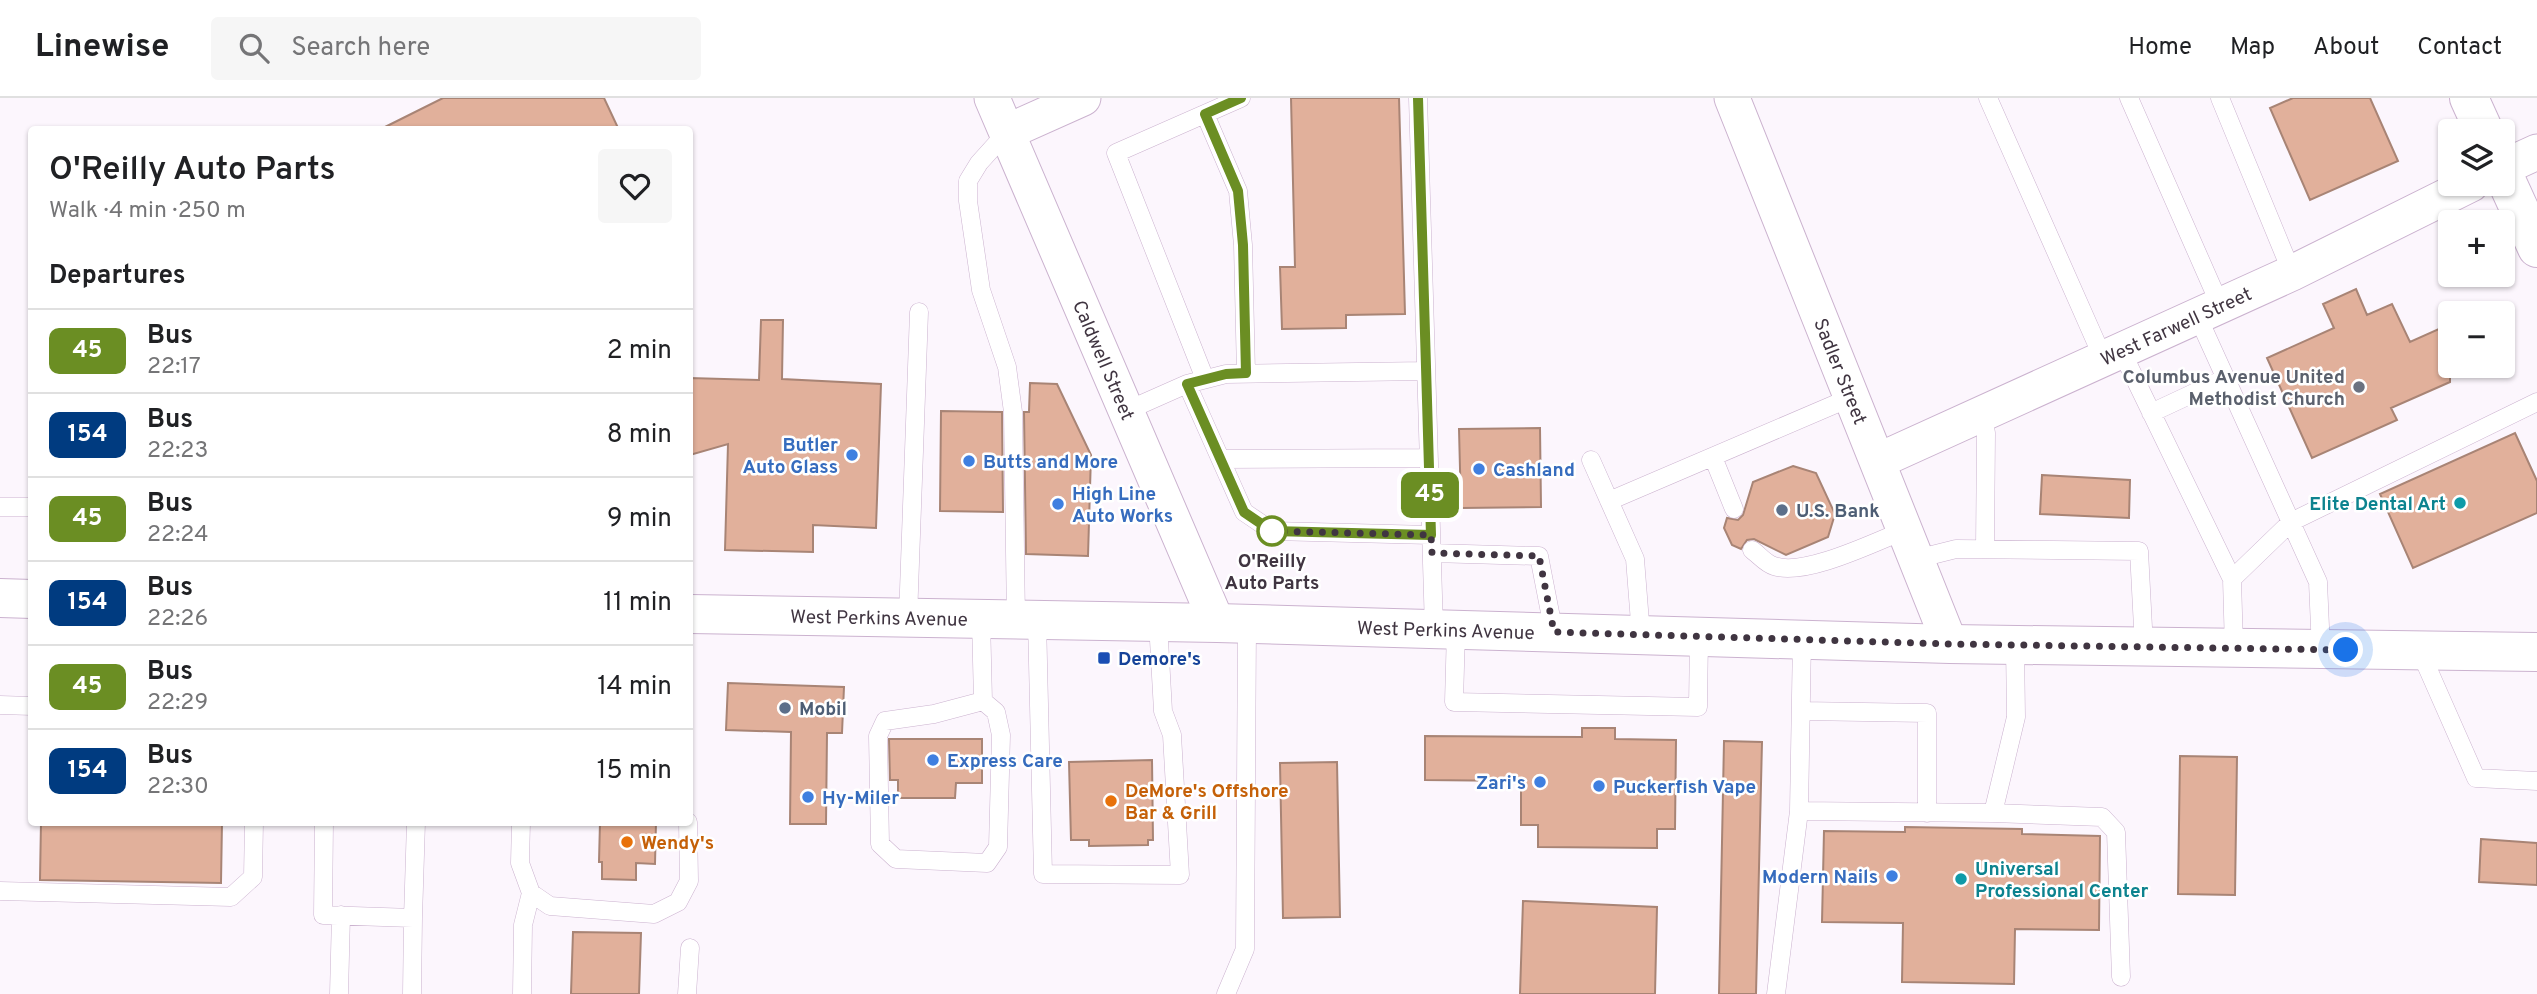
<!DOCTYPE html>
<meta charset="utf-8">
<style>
:root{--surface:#fff;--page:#f6f6f6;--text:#202124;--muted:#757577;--line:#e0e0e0}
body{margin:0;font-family:Overpass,sans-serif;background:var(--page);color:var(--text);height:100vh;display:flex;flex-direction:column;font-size:26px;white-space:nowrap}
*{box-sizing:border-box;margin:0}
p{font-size:23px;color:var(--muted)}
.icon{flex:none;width:38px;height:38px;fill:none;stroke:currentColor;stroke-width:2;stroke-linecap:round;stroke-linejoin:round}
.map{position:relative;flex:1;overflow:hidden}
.sheet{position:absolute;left:28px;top:28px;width:665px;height:700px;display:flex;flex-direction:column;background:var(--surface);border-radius:7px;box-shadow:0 2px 5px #0004}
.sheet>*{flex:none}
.badge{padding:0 14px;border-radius:10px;font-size:24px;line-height:46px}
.controls{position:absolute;left:2438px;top:21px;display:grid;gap:14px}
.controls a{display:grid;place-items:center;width:77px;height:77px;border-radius:7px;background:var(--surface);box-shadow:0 2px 5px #0004;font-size:35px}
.you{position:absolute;width:35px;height:35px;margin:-18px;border:5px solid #fff;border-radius:50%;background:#1a73e8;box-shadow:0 0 0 10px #1a73e833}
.map>.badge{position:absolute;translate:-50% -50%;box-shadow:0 0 0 4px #fff}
h2{padding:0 21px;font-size:26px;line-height:63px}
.round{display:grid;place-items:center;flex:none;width:74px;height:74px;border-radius:7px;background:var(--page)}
.headline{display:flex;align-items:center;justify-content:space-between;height:119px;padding:0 21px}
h1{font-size:33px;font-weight:600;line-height:52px}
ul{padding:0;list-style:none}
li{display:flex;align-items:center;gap:21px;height:84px;padding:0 21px;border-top:2px solid var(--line)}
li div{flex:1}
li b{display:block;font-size:26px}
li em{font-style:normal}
li .badge{min-width:77px;font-weight:700;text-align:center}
header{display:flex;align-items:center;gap:42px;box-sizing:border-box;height:98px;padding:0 35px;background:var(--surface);border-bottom:2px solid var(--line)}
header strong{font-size:33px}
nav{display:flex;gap:38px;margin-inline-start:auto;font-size:24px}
.search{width:490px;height:63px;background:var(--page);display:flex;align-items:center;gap:18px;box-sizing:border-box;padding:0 24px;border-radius:7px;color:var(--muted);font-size:26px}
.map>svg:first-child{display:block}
</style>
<header>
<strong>Linewise</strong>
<div class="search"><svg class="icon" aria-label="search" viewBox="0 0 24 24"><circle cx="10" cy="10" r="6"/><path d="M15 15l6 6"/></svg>Search here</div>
<nav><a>Home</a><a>Map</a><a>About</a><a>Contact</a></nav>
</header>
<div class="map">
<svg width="2537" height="896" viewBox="0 0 2537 896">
<rect width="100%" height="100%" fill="#fcf6fd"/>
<path fill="#e1b09b" stroke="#a88475" stroke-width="2" d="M443,0H604L619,32H379Z
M1291,0H1399L1405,216L1346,217V230L1282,231L1280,169H1295Z
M2293,0H2370L2398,63L2310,102L2270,10Z
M2356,191L2367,217L2392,206L2410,244L2450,226V284L2391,310L2397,322L2312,360L2267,260L2334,230L2323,206Z
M761,222H783L782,281L881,286L876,430L813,427V454L725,452L728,346L690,357V280L759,282Z
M1030,285L1057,286L1091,357L1088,458L1026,456L1024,314H1029Z
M941,313L1002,314L1003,414L940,413Z
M1540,330L1541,409L1461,410L1459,331Z
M2515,335L2537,383V415L2413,470L2380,396Z
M1793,368L1816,375L1835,416L1828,439L1786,457L1754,441L1747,442L1741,451L1732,447L1724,430L1727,420L1738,422L1743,417L1753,384Z
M2042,377L2130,382L2129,420L2040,416Z
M728,585L844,589L842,635H827L826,726H790L791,634L726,632Z
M1582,630H1615V641L1676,642L1675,731H1657V750L1538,749V727H1521V683L1425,682V638L1582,639Z
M889,641H982V685H956L955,700H898V682H890Z
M1724,643L1762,644L1756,896H1719Z
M2180,658L2237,659L2235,797L2178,796Z
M1152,662L1153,742H1148V747L1089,748V742H1071L1069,664Z
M1337,664L1340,819L1283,820L1280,665Z
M41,724H222L221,785L40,782Z
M600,724H656L655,766L636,765V782L602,781V764H599Z
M1905,729L2022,731V736L2100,738L2099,832L2015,831L2014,886L1902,884L1903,825L1822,824L1824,733L1905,734Z
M2481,741L2537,745V787L2479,784Z
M1523,803L1657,809L1655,896H1520Z
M573,834L641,835L639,896H571Z"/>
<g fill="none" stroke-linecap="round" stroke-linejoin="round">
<g stroke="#cbb2cf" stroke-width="19">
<path id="service" d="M1418,0L1434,531
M1988,0L2103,260
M2129,0L2220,207
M2220,0L2292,175
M1205,16L1238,93L1243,147L1246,275
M1007,34L979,65L968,83V103L981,192L1007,269L1013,314L1016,522
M2197,217L2318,484L2321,552
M2121,252L2232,481L2234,550
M1205,281L1116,55L1241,0
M1187,286L1244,414L1272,433L1431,437
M1126,313L1187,286L1226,276L1426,273
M1982,315L1986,335L1985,451
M2151,315L2226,280
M1713,359L1734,411
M1221,361L1429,360
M1591,362L1635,461L1641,537
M1609,403L1852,299
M0,409H32
M1752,452C1758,456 1766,466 1774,468C1804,479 1875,444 1905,432
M1432,455L1539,458L1554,535
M1916,461L1956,451L2139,453L2144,549
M2232,481L2291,424L2537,304
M908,520L919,214
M981,521L983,603L996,614L1001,637L998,749L987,765L896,761L880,746L878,638L885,623L934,616L983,603
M1037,522L1043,776L1180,777L1172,637L1163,613L1158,524
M1456,532L1454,604L1698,609L1699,539
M2420,553L2476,680L2537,683
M0,607L32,608
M1801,613L1927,615V715
M1799,713L1993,715L2016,619L2015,547
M1993,715L2102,719L2116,734L2121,879
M324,724L323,817L413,820L416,724
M521,724L520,765L531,795L550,808L654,816L678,804L689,783L688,724
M0,793L231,799L253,779L254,724
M339,896L341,817
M412,896L413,820
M522,896L523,827L531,795
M687,896L690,850
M1226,896L1245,851L1247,526
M1776,896L1799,713L1802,541"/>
</g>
<g stroke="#cbb2cf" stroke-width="37">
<g id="minor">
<path id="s1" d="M992,0L1217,525"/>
<path id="s2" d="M1732,0L1950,546"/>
<path d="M1007,34L1083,0"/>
<path d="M2502,70L2537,54"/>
<path id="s3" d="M1878,363L2292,175L2471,86"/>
</g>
</g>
<g stroke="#cbb2cf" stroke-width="40">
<g id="secondary">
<path d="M2469,0L2484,33"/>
<path d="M2502,73L2537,150"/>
<path d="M0,500L32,501"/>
<path id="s4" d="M690,516L1217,525L1950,546L2537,554"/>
</g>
</g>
<use href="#service" stroke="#fff" stroke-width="18"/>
<use href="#minor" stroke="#fff" stroke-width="35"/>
<use href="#secondary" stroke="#fff" stroke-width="38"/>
</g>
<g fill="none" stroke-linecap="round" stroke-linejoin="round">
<g stroke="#fff" stroke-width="16">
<path id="line" d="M1241,0L1205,16L1238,93L1243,147L1246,275L1226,276L1187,286L1244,414L1272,433L1431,437L1418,0"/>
</g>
<use href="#line" stroke="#6b8e23" stroke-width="10"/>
<path stroke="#403541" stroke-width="7" stroke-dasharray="0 12.6" d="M1272,433L1431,437L1432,455L1539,458L1554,534L1950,546L2346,552"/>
</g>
<circle fill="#6b7280" stroke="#fff" stroke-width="2.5" cx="2359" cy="289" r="7"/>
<g fill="#3f7fe0" stroke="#fff" stroke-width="2.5">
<circle cx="852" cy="357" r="7"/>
<circle cx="969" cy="363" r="7"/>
<circle cx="1479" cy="371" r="7"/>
<circle cx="1058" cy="406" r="7"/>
<circle cx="933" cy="662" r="7"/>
<circle cx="1540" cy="684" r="7"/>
<circle cx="1599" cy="688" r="7"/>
<circle cx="808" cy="699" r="7"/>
<circle cx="1892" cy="778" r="7"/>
</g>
<g fill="#0f9aa8" stroke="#fff" stroke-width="2.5">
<circle cx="2460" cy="405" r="7"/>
<circle cx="1961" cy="781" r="7"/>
</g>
<g fill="#5c6f8a" stroke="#fff" stroke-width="2.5">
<circle cx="1782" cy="412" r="7"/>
<circle cx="785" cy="610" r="7"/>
</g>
<circle fill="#fff" stroke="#6b8e23" stroke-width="3.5" cx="1272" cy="433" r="14"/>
<rect fill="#1a4fb4" stroke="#fff" stroke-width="2.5" x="1097" y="553" width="14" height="14" rx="3.5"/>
<g fill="#e8710a" stroke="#fff" stroke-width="2.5">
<circle cx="1111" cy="703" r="7"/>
<circle cx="627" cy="744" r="7"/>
</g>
<g text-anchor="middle" stroke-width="5" stroke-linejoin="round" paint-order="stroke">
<g font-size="19" fill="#403541" stroke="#fff">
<text dy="7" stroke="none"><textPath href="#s3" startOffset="327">West Farwell Street</textPath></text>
<text dy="7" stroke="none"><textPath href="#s1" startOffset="285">Caldwell Street</textPath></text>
<text dy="7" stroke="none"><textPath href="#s2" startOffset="294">Sadler Street</textPath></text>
<text dy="7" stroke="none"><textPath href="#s4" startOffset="189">West Perkins Avenue</textPath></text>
<text dy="7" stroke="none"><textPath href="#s4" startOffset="756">West Perkins Avenue</textPath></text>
</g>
<g font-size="19" font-weight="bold" fill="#5b616d" stroke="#fff" text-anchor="end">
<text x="2345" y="285">Columbus Avenue United<tspan x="2345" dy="22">Methodist Church</tspan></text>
</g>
<g font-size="19" font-weight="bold" fill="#366cbe" stroke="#fff" text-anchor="start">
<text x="838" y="353" text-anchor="end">Butler<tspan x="838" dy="22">Auto Glass</tspan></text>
<text x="983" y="370">Butts and More</text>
<text x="1493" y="378">Cashland</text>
<text x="1072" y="402">High Line<tspan x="1072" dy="22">Auto Works</tspan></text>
<text x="947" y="669">Express Care</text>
<text x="1526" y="691" text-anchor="end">Zari's</text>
<text x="1613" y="695">Puckerfish Vape</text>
<text x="822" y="706">Hy-Miler</text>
<text x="1878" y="785" text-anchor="end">Modern Nails</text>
</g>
<g font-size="19" font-weight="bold" fill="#0d838f" stroke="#fff" text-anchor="end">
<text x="2446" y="412">Elite Dental Art</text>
<text x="1975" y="777" text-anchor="start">Universal<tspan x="1975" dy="22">Professional Center</tspan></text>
</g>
<g font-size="19" font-weight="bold" fill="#4e5e75" stroke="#fff" text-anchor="start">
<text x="1796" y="419">U.S. Bank</text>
<text x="799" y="617">Mobil</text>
</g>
<g font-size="19" font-weight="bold" fill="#403541" stroke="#fff">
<text x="1272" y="469">O'Reilly<tspan x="1272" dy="22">Auto Parts</tspan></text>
</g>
<g font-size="19" font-weight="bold" fill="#164399" stroke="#fff" text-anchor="start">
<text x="1118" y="567">Demore's</text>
</g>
<g font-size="19" font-weight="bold" fill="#c56008" stroke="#fff" text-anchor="start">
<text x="1125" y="699">DeMore's Offshore<tspan x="1125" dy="22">Bar &amp; Grill</tspan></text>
<text x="641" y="751">Wendy's</text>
</g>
</g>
</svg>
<div class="controls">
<a><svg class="icon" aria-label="layers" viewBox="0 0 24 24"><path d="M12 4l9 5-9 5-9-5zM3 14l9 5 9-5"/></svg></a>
<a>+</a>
<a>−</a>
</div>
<div class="you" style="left:2346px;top:552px"></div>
<b class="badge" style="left:1430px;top:397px;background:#6b8e23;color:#fff">45</b>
<section class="sheet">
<div class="headline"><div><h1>O'Reilly Auto Parts</h1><p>Walk · 4 min · 250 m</p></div><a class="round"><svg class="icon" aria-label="heart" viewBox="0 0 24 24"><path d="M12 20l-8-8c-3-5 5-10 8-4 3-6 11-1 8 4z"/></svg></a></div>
<h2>Departures</h2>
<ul>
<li><span class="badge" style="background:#6b8e23;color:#fff">45</span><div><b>Bus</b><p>22:17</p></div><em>2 min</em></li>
<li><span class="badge" style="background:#003b80;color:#fff">154</span><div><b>Bus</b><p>22:23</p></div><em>8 min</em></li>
<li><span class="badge" style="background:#6b8e23;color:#fff">45</span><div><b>Bus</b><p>22:24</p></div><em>9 min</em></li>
<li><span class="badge" style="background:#003b80;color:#fff">154</span><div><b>Bus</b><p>22:26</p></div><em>11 min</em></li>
<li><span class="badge" style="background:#6b8e23;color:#fff">45</span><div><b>Bus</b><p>22:29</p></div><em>14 min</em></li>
<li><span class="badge" style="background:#003b80;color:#fff">154</span><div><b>Bus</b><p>22:30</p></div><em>15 min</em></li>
</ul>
</section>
</div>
